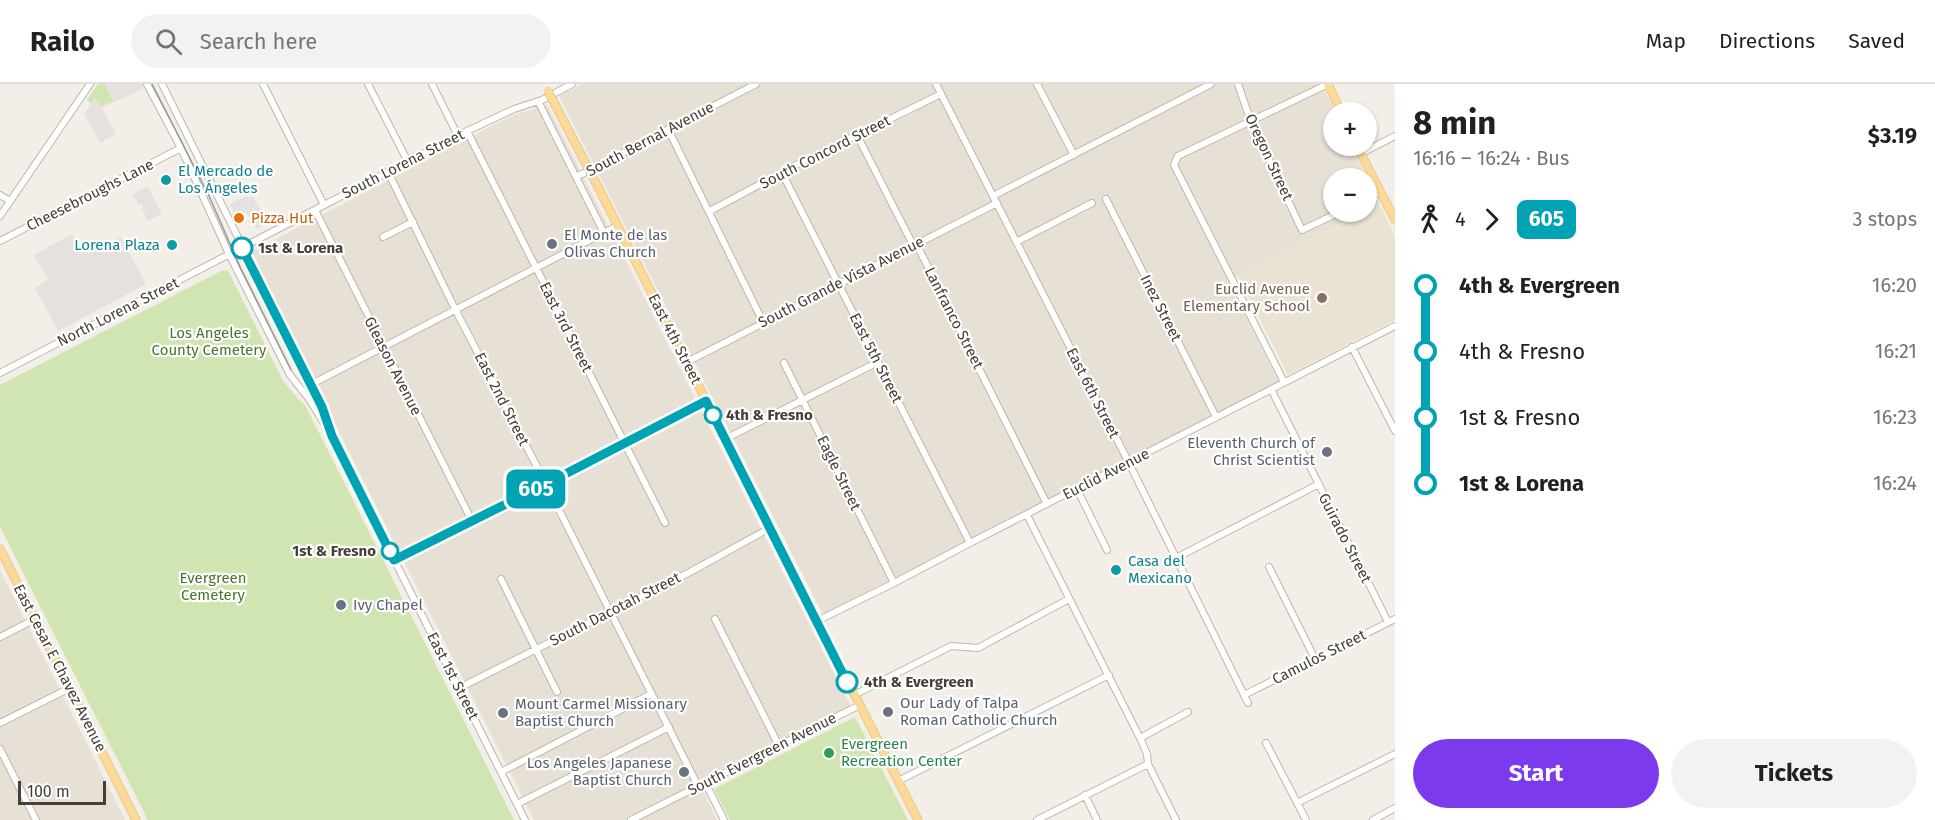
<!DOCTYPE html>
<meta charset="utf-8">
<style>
:root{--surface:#fff;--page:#f2f2f2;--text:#202124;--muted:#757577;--line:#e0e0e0;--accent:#7c3aed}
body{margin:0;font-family:"Fira Sans",sans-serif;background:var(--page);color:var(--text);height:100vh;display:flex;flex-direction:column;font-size:22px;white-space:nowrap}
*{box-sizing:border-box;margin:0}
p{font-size:20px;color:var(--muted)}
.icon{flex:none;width:33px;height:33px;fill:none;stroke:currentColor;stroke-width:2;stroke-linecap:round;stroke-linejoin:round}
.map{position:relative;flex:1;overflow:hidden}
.sheet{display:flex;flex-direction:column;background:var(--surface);width:540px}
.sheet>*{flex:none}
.badge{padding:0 12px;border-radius:9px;font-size:21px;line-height:39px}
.buttons{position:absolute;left:1323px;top:18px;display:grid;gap:12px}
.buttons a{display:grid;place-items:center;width:54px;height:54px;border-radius:50%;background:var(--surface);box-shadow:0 2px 4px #0004;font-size:30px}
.scale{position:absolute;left:18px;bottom:15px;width:88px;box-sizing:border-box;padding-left:6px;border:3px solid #453f36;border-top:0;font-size:16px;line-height:21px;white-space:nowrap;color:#453f36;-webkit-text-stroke:4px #fff;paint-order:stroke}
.map>.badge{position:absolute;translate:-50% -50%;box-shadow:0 0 0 3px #fff}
.legs{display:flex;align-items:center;gap:9px;height:66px;padding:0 18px;font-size:20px}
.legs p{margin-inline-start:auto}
.head{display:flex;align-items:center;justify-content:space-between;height:102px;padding:0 18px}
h1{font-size:33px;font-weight:700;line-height:45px}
.action{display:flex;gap:12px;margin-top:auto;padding:12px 18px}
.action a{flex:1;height:69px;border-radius:36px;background:var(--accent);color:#fff;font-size:24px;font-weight:700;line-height:69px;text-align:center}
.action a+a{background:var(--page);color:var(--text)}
ul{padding:0 18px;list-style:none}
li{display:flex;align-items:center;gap:21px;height:66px;font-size:22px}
li i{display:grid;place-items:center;width:9px;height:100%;margin:0 8px;background:currentColor}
li i::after{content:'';width:15px;height:15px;margin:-8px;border:4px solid;border-radius:50%;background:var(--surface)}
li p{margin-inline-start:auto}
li:first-child i{background:linear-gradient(#0000 50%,currentColor 0)}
li:last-child i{background:linear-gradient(currentColor 50%,#0000 0)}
header{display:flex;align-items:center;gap:36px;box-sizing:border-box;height:84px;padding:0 30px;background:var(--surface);border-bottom:2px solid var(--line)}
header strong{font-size:28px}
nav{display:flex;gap:33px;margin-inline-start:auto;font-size:21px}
.search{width:420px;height:54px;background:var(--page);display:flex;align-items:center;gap:15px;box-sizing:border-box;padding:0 21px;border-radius:33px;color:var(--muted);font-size:22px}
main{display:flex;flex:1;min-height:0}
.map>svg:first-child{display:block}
</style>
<header>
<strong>Railo</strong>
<div class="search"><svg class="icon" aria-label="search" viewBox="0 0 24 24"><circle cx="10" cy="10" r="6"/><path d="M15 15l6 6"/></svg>Search here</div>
<nav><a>Map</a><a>Directions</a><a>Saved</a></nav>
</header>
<main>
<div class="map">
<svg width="1395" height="736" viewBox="0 0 1395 736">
<rect width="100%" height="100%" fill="#f3eee7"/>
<path fill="#e6e0d5" d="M582,0H1321L1335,28L1334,62H1351L1379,120L1367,126L1366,94H1334V128H1364L1228,197L1279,299L1145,368L823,530L559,12Z
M547,21L851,623L698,696L717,736H534L249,169L511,32Z
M0,486L125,736H0Z"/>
<path fill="#ebe3d1" d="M1379,120L1395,152V236L1288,291L1238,192L1366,128Z"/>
<path fill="#d0e5b1" d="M98,0H105L114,17L101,22L95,15L91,20L87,16Z
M223,186L228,187L283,297L299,316L305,321L514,736H148L0,443V301Z
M855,633L908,736H730L714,705Z"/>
<path fill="#e4e1de" d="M105,0H142L144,4L102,24L116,50L100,59L84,30L95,15L101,22L113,17Z
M146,103H148L162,130L147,137L144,127H142L141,125L144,122L142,120L139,121L132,110Z
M247,112L249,114L253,113L268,139L257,145L246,128L236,133L230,120Z
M72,150L88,170L121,153L146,200L58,247L35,204L48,196L34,171Z"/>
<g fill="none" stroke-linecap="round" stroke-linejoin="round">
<g stroke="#beb6aa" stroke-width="8">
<path id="minor" d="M147,0L181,64L229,170L290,291L309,315L332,352L525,736
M162,0L322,323L328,340
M263,0L324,121
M368,0L408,78
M432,0L458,52
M936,0L1129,379L1248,619
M1037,0L1074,71
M1238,0L1251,38L1302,146L1340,128
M538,17L604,149
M668,45L763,238
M467,47L665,439
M857,51L913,161L920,167L1047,420
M1360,70L1395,52
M388,88L456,227L546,400L698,702
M782,89L970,459
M576,93L756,0
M0,111L10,117
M993,112L1211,0
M1106,115L1216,333
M1366,115L1380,108
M315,126L472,437
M710,127L796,81L941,10
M0,132L90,0
M383,153L413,138
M0,157L181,64
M1016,158L1092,119
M1352,263L1395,347
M687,278L997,119
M784,279L894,499
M0,289L467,47L514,25L542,16L572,0
M1284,298L1174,81L1178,72L1328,0
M310,301L617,142
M1271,305L1388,538
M725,355L878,278
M1077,405L1107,466
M1027,431L1140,654L1147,670L1148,680L1176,736
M1176,474L1319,400
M394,476L546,400L706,317
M1269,483L1315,575
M501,495L557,608
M715,535L779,662
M817,537L894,499L970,459L1395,242
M0,553L35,535
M459,604L690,488L770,444
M854,611L951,562L978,564L1069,515
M1244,611L1395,535
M0,639L70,604
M1140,654L1188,628
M1266,659L1306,736
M0,665L36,736
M501,688L651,610
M898,697L1109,591
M702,700L709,706L724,736
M1085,711L1097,736
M1297,719L1395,670
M517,720L669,643
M631,736L860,621
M1037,736L1148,680
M1373,736L1395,724"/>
</g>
<g stroke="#deb569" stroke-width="9">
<path id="major" d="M1328,0L1341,28
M1357,62L1395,136
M596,99L918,736
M0,465L136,736"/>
</g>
<use href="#minor" stroke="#fff" stroke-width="6"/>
<use href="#major" stroke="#fad999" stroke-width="8"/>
<path stroke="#969696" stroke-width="1.5" d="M152,0L209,112L241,185L291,286"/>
<g stroke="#deb569" stroke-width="9" stroke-linecap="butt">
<path id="major-bridge" d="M548,7L596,99"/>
</g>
<use href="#major-bridge" stroke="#fad999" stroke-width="8"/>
</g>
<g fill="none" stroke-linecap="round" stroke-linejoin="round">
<g stroke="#fff" stroke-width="14">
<path id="line-1" d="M242,164L322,323L332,352L394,476L546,400L706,317L847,598"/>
</g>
<use href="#line-1" stroke="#00a3b4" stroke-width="9"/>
</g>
<g fill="#0f9aa8" stroke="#fff" stroke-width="2">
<circle cx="166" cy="96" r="6"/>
<circle cx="172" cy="161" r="6"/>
<circle cx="1116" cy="486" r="6"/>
</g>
<circle fill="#e8710a" stroke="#fff" stroke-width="2" cx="239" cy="134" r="6"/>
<g fill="#6b7280" stroke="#fff" stroke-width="2">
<circle cx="552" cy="160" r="6"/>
<circle cx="1327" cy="368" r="6"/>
<circle cx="341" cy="521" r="6"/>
<circle cx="888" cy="628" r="6"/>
<circle cx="503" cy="629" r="6"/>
<circle cx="684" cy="688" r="6"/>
</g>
<g fill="#fff" stroke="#00a3b4" stroke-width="3">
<circle cx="242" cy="164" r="10"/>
<circle cx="713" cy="331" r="8"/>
<circle cx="390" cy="467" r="8"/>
<circle cx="847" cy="598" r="10"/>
</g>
<circle fill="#8d6e63" stroke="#fff" stroke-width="2" cx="1322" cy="214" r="6"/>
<circle fill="#2e9e5b" stroke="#fff" stroke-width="2" cx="829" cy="669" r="6"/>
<g text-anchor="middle" stroke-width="4.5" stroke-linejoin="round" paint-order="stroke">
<g font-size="15" fill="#453f36" stroke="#fff">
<text transform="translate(650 55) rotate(-28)" y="5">South Bernal Avenue</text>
<text transform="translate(825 68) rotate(-27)" y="5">South Concord Street</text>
<text transform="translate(1269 73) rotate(65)" y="5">Oregon Street</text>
<text transform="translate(403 80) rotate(-27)" y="5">South Lorena Street</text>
<text transform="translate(90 111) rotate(-27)" y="5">Cheesebroughs Lane</text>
<text transform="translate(841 198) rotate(-27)" y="5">South Grande Vista Avenue</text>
<text transform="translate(1161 224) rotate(63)" y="5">Inez Street</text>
<text transform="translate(118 228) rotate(-27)" y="5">North Lorena Street</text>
<text transform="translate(954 234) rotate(63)" y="5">Lanfranco Street</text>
<text transform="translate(566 243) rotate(63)" y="5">East 3rd Street</text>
<text transform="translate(675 255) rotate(63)" y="5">East 4th Street</text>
<text transform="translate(876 274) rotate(63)" y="5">East 5th Street</text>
<text transform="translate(393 282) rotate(63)" y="5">Gleason Avenue</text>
<text transform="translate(1093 309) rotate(63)" y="5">East 6th Street</text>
<text transform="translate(502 315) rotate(63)" y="5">East 2nd Street</text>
<text transform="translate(839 389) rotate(64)" y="5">Eagle Street</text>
<text transform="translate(1106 390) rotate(-27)" y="5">Euclid Avenue</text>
<text transform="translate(1345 454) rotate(63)" y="5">Guirado Street</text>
<text transform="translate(615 525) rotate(-27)" y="5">South Dacotah Street</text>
<text transform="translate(1319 573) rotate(-27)" y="5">Camulos Street</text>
<text transform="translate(60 584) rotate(63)" y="5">East Cesar E Chavez Avenue</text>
<text transform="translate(453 592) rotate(63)" y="5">East 1st Street</text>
<text transform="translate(762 670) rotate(-27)" y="5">South Evergreen Avenue</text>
</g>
<g font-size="15" fill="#0d838f" stroke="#fff" text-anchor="start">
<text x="178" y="92">El Mercado de<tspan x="178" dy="17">Los Ángeles</tspan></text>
<text x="160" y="166" text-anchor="end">Lorena Plaza</text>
<text x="1128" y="482">Casa del<tspan x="1128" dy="17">Mexicano</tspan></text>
</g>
<g font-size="15" fill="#c56008" stroke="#fff" text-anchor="start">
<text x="251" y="139">Pizza Hut</text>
</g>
<g font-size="15" fill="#5b616d" stroke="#fff" text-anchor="start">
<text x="564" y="156">El Monte de las<tspan x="564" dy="17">Olivas Church</tspan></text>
<text x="1315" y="364" text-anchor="end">Eleventh Church of<tspan x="1315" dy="17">Christ Scientist</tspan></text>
<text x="353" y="526">Ivy Chapel</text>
<text x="900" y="624">Our Lady of Talpa<tspan x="900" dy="17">Roman Catholic Church</tspan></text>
<text x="515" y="625">Mount Carmel Missionary<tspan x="515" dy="17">Baptist Church</tspan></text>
<text x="672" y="684" text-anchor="end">Los Angeles Japanese<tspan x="672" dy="17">Baptist Church</tspan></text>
</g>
<g font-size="15" font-weight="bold" fill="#453f36" stroke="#fff" text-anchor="start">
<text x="258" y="169">1st &amp; Lorena</text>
<text x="726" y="336">4th &amp; Fresno</text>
<text x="376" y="472" text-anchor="end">1st &amp; Fresno</text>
<text x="864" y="603">4th &amp; Evergreen</text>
</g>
<g font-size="15" fill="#785e54" stroke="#fff" text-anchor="end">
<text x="1310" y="210">Euclid Avenue<tspan x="1310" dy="17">Elementary School</tspan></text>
</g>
<g font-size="15" fill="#4b742c" stroke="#fff">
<text x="209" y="254">Los Angeles<tspan x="209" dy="17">County Cemetery</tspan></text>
<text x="213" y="499">Evergreen<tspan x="213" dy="17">Cemetery</tspan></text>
</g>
<g font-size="15" fill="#27864d" stroke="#fff" text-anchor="start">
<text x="841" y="665">Evergreen<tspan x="841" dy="17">Recreation Center</tspan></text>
</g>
</g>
</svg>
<div class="buttons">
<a>+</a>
<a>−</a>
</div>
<div class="scale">100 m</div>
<b class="badge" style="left:536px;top:405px;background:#00a3b4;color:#fff">605</b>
</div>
<section class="sheet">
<div class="head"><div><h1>8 min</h1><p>16:16 – 16:24 · Bus</p></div><b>$3.19</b></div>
<div class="legs"><svg class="icon" aria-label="walk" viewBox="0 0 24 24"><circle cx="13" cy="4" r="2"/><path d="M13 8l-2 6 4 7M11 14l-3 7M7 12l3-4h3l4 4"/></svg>4<svg class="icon" aria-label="forward" viewBox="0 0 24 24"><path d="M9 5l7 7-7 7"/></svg><b class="badge" style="background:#00a3b4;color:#fff">605</b><p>3 stops</p></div>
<ul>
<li><i style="color:#00a3b4"></i><b>4th &amp; Evergreen</b><p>16:20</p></li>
<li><i style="color:#00a3b4"></i><span>4th &amp; Fresno</span><p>16:21</p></li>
<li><i style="color:#00a3b4"></i><span>1st &amp; Fresno</span><p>16:23</p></li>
<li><i style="color:#00a3b4"></i><b>1st &amp; Lorena</b><p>16:24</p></li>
</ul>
<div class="action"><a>Start</a><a>Tickets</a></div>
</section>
</main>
